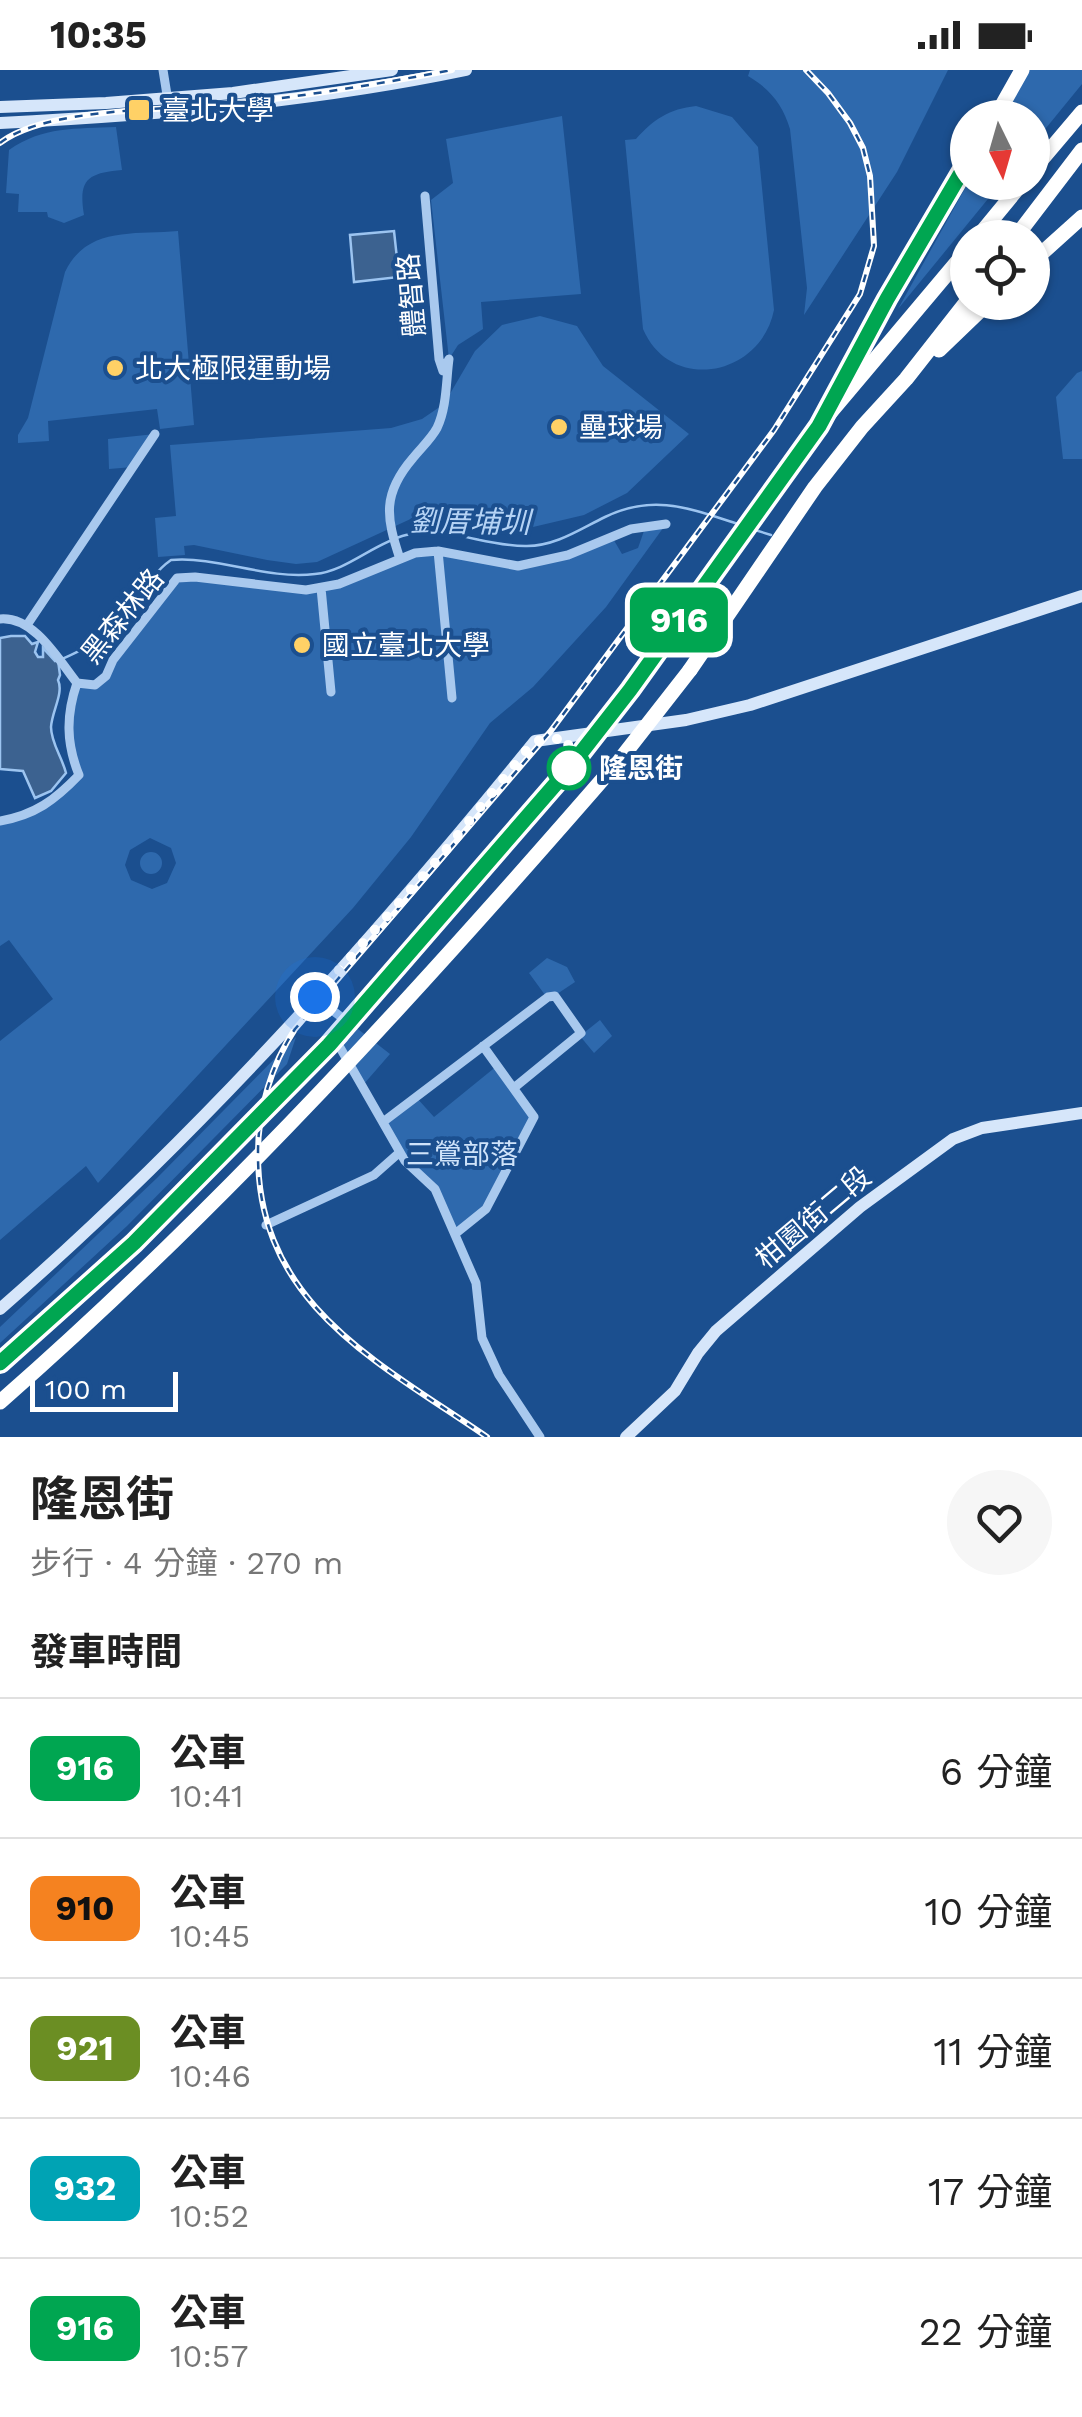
<!DOCTYPE html>
<html lang="zh-TW">
<meta charset="utf-8">
<style>
:root{--surface:#fff;--page:#f6f6f6;--text:#222;--muted:#767676;--line:#e0e0e0}
body{margin:0;font-family:"Work Sans","Noto Sans TC",sans-serif;background:var(--page);color:var(--text);height:100vh;display:flex;flex-direction:column;font-size:38px;white-space:nowrap}
*{box-sizing:border-box;margin:0}
p{font-size:32px;color:var(--muted)}
.icon{flex:none;width:55px;height:55px;fill:none;stroke:currentColor;stroke-width:2;stroke-linecap:round;stroke-linejoin:round}
.map{position:relative;height:1367px;overflow:hidden}
.side{display:flex;flex-direction:column;background:var(--surface);flex:1}
.side>*{flex:none}
.badge{padding:0 20px;border-radius:15px;font-size:35px;line-height:65px}
.needle{width:65px;rotate:175deg}
.fabs{position:absolute;left:950px;top:30px;display:grid;gap:20px}
.fabs a{display:grid;place-items:center;width:100px;height:100px;border-radius:50%;background:var(--surface);box-shadow:0 2px 8px #0004;font-size:50px}
.scale{position:absolute;left:30px;bottom:25px;width:148px;box-sizing:border-box;padding-left:10px;border:5px solid #fff;border-top:0;font-size:28px;line-height:35px;white-space:nowrap;color:#fff;-webkit-text-stroke:8px #1b4f8f;paint-order:stroke}
.you{position:absolute;width:50px;height:50px;margin:-25px;border:8px solid #fff;border-radius:50%;background:#1a73e8;box-shadow:0 0 0 15px #1a73e833}
.map>.badge{position:absolute;translate:-50% -50%;box-shadow:0 0 0 5px #fff}
h2{padding:0 30px;font-size:38px;line-height:90px}
.round{display:grid;place-items:center;flex:none;width:105px;height:105px;border-radius:52px;background:var(--page)}
.summary{display:flex;align-items:center;justify-content:space-between;height:170px;padding:0 30px}
h1{font-size:48px;font-weight:700;line-height:75px}
ul{padding:0;list-style:none}
li{display:flex;align-items:center;gap:30px;height:140px;padding:0 30px;border-top:2px solid var(--line)}
li div{flex:1}
li b{display:block;font-size:38px}
li em{font-style:normal}
li .badge{min-width:110px;font-weight:700;text-align:center}
.status{display:flex;justify-content:space-between;align-items:center;height:70px;padding:0 50px;background:var(--surface);direction:ltr}
.status svg{height:28px;fill:currentColor}
.map>svg:first-child{display:block}
</style>
<div class="status"><b>10:35</b><svg viewBox="0 0 49 12"><path d="M0 12V9h3v3zM5 12V6h3v6zM10 12V3h3v9zM15 12V0h3v12zM26 1h20v11H26zM47 4h2v5h-2z"/></svg></div>
<div class="map">
<svg width="1082" height="1367" viewBox="0 0 1082 1367">
<rect width="100%" height="100%" fill="#1b4f8f"/>
<path fill="#2e69ad" fill-rule="evenodd" d="M750,0H948L897,102L804,245L807,218L790,59C783,35 770,19 748,6Z
M1029,0H1082V14L1033,74L1032,48H1004Z
M696,36L732,47L758,77L774,240C761,306 671,324 643,259L625,70L636,69C654,49 669,39 696,36Z
M562,46L581,224L481,232L483,259L458,275L449,289L431,130L453,113L446,69Z
M116,57L122,100C88,103 78,109 84,145L64,153L48,147L47,142H18L19,124L6,123L9,80C43,56 76,59 116,57Z
M968,113H1001L898,239Z
M178,161L194,355L160,359L157,339L48,351L49,371L18,373V365L28,348L65,202C87,156 134,165 178,161Z
M540,246L577,256L603,296L689,364L627,423L584,445L516,461L428,441L317,492L296,494L267,490L194,475L184,476L185,485L158,487L155,448L176,446L170,375L391,358L422,349L444,334L475,281L502,255Z
M1082,301V389H1063L1056,327L1077,303Z
M155,364L133,397L109,399L108,369Z
M666,454L606,537L533,617L490,653L411,767L353,838L98,1113L86,1096L0,1170V971L53,929L9,870L0,876V751L24,747L79,705L69,681L77,613L95,615L177,508L282,519L339,514L415,483L492,492H543L612,467L622,484L638,478L645,458ZM150,768L171,778L176,793L167,813L152,819L131,810L125,795L130,780Z
M140 793a11 11 0 1 1 22 0a11 11 0 1 1-22 0Z
M547,888L567,897L575,912L557,924L545,925L529,903Z
M600,950L612,966L594,983L580,966Z
M354,956L390,984L363,1015L338,974Z
M296,967L287,994L127,1156L0,1273V1257L157,1108Z
M498,995L534,1047L486,1139L455,1164L435,1119L405,1091L383,1052L416,1027L434,1047Z"/>
<path fill="#3c6290" stroke="#9cc4f0" stroke-width="2.5" d="M394,161L399,207L354,212L350,165Z
M11,566H25L32,574L38,572L35,582L38,587H43V578L55,591L58,590L60,605L58,610C64,623 52,641 51,657C51,673 62,687 66,703L51,721L35,728L23,701L0,699V568Z"/>
<g fill="none" stroke-linecap="round" stroke-linejoin="round">
<path stroke="#9cc4f0" stroke-width="2.5" d="M755,460L771,465
M62,589C83,579 107,570 123,552C140,531 148,506 171,490C219,486 266,510 315,504C347,501 374,473 406,465C447,455 486,477 527,476C556,476 580,459 605,447C654,423 691,439 738,454"/>
<path stroke="#a9c9ee" stroke-width="9" d="M163,0L168,31
M438,481L452,628
M400,489C386,447 382,424 413,388C421,378 431,369 437,358C447,337 446,311 449,289L443,301L439,289L425,126
M321,518L331,622
M0,549C34,546 58,589 77,613
M27,555L155,364
M77,613L95,615L106,606L113,590L177,508L195,507L306,520L339,514L415,483L438,481L518,496L568,485L631,459L666,454
M0,751C35,745 55,730 79,705C66,673 66,645 77,613
M315,927L349,953
M344,968L338,974L405,1091L435,1119L476,1213L482,1268L499,1305L540,1367
M383,1052L548,927L555,926L581,963L515,1017
M266,1155L374,1105L400,1082
M455,1164L486,1139L534,1047L483,976"/>
<path stroke="#d6e6fa" stroke-width="12" d="M0,37L106,33L233,23L392,0
M0,53C158,45 312,32 466,0
M0,1239C196,1068 371,873 535,671L686,650L750,635L1082,526
M626,1367L675,1321L698,1283L716,1261L860,1137L953,1069L982,1058L1082,1043"/>
<path stroke="#fff" stroke-width="15" d="M995,48L1022,0
M1032,101L1082,42
M977,168L1023,112
M1015,168L1082,80
M1032,192L1082,147
M939,280L989,232
M835,327L968,91
M690,600L815,417L862,357L906,309L968,230
M630,620L819,356L968,179
M0,1292C114,1192 223,1088 327,977C410,889 486,794 566,702
M0,1332C225,1135 426,913 622,687"/>
<g stroke="#fff" stroke-width="6">
<path id="rail" d="M0,73C45,37 172,40 232,34C306,26 379,14 452,0
M487,1367C378,1292 257,1234 258,1083C258,1040 271,995 295,959L550,662L774,360L860,224L874,176L870,106L863,78L850,53L828,23L806,0"/>
</g>
<use href="#rail" stroke="#1b4f8f" stroke-width="2.5" stroke-dasharray="8" stroke-linecap="butt"/>
<path stroke="#fff" stroke-width="15" d="M622,687L690,600
M566,702L630,620"/>
</g>
<g fill="none" stroke-linecap="round" stroke-linejoin="round">
<g stroke="#fff" stroke-width="22">
<path id="line" d="M0,1293L134,1173L329,975L566,702L630,620L819,356L887,229L968,91"/>
</g>
<use href="#line" stroke="#00a651" stroke-width="15"/>
<path stroke="#fff" stroke-width="10" stroke-dasharray="0 18" d="M315,927L440,787L534,671L568,668L569,698"/>
</g>
<g fill="#ffd166" stroke="#1b4f8f" stroke-width="4">
<rect x="127" y="28" width="24" height="24" rx="5"/>
<circle cx="115" cy="298" r="10"/>
<circle cx="559" cy="357" r="10"/>
<circle cx="302" cy="575" r="10"/>
</g>
<circle fill="#fff" stroke="#00a651" stroke-width="5" cx="569" cy="698" r="20"/>
<g text-anchor="middle" stroke-width="8" stroke-linejoin="round" paint-order="stroke">
<g font-size="28" fill="#fff" stroke="#1b4f8f" text-anchor="start">
<text x="162" y="50">臺北大學</text>
<text x="135" y="308">北大極限運動場</text>
<text x="579" y="367">壘球場</text>
<text x="322" y="585">國立臺北大學</text>
</g>
<g font-size="28" fill="#fff" stroke="#1b4f8f">
<text transform="translate(411 225) rotate(-95)" y="10">體智路</text>
<text transform="translate(122 546) rotate(-51)" y="10">黑森林路</text>
<text transform="translate(813 1147) rotate(-40)" y="10">柑園街二段</text>
</g>
<g font-size="28" font-weight="bold" fill="#fff" stroke="#1b4f8f" text-anchor="start">
<text x="599" y="708">隆恩街</text>
</g>
<g font-size="28" fill="#cfe3fa" stroke="#1b4f8f">
<text x="462" y="1094">三鶯部落</text>
</g>
<g font-size="30" font-style="italic" fill="#b5d3f5" stroke="#1b4f8f">
<text transform="translate(470 452) rotate(1)" y="10">劉厝埔圳</text>
</g>
</g>
</svg>
<div class="fabs">
<a><svg class="needle" viewBox="-14 -14 28 28"><path d="M0-13l5 13h-10z" fill="#e53935"/><path d="M0 13l5-13h-10z" fill="#767676"/></svg></a>
<a><svg class="icon" aria-label="locate" viewBox="0 0 24 24"><circle cx="12" cy="12" r="6"/><path d="M12 2v4M12 18v4M2 12h4M18 12h4"/></svg></a>
</div>
<div class="scale">100 m</div>
<div class="you" style="left:315px;top:927px"></div>
<b class="badge" style="left:679px;top:550px;background:#00a651;color:#fff">916</b>
</div>
<section class="side">
<div class="summary"><div><h1>隆恩街</h1><p>步行 · 4 分鐘 · 270 m</p></div><a class="round"><svg class="icon" aria-label="heart" viewBox="0 0 24 24"><path d="M12 20l-8-8c-3-5 5-10 8-4 3-6 11-1 8 4z"/></svg></a></div>
<h2>發車時間</h2>
<ul>
<li><span class="badge" style="background:#00a651;color:#fff">916</span><div><b>公車</b><p>10:41</p></div><em>6 分鐘</em></li>
<li><span class="badge" style="background:#f58220;color:#111">910</span><div><b>公車</b><p>10:45</p></div><em>10 分鐘</em></li>
<li><span class="badge" style="background:#6b8e23;color:#fff">921</span><div><b>公車</b><p>10:46</p></div><em>11 分鐘</em></li>
<li><span class="badge" style="background:#00a3b4;color:#fff">932</span><div><b>公車</b><p>10:52</p></div><em>17 分鐘</em></li>
<li><span class="badge" style="background:#00a651;color:#fff">916</span><div><b>公車</b><p>10:57</p></div><em>22 分鐘</em></li>
</ul>
</section>
